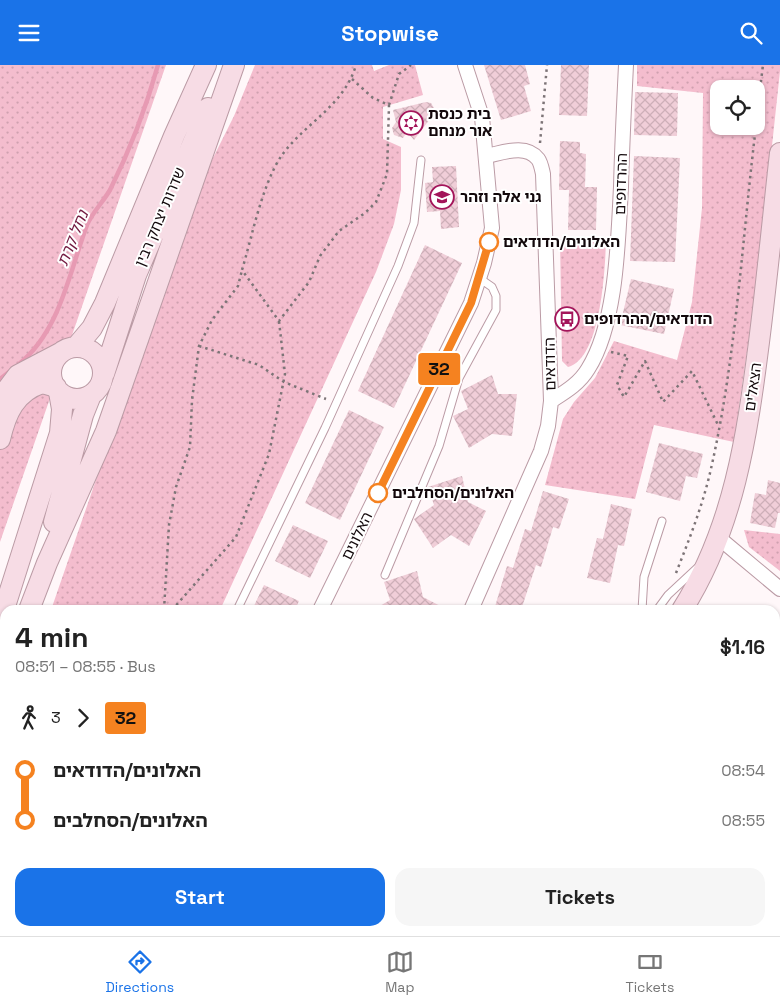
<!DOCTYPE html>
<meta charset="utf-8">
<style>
:root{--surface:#fff;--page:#f6f6f6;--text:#222;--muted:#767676;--line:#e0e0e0;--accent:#1a73e8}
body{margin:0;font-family:"Space Grotesk","Noto Sans Hebrew",sans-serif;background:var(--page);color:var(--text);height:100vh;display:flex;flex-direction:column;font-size:19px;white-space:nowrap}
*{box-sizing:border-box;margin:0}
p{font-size:16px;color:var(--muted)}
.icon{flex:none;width:28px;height:28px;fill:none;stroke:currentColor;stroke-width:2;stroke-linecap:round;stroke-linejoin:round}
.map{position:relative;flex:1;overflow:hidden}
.sheet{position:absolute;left:0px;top:540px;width:780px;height:331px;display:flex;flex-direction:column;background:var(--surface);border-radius:15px 15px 0 0;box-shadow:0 1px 4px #0004}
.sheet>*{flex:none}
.badge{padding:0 10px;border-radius:4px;font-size:18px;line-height:32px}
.controls{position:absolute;left:710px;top:15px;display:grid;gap:10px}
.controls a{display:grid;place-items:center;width:55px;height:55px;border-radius:10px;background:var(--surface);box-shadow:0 1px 4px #0004;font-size:25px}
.map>.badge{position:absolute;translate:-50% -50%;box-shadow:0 0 0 2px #fff}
.legs{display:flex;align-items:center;gap:8px;height:55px;padding:0 15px;font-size:16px}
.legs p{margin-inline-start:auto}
.summary{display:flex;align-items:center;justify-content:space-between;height:85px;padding:0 15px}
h1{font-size:28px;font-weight:700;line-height:38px}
.cta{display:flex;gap:10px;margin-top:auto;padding:10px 15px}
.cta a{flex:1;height:58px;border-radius:15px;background:var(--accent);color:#fff;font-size:20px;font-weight:700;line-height:58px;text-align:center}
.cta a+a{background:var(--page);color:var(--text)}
ul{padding:0 15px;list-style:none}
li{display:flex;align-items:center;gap:18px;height:50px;font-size:19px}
li i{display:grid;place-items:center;width:8px;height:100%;margin:0 6px;background:currentColor}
li i::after{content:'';width:12px;height:12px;margin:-6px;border:4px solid;border-radius:50%;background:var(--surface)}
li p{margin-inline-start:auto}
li:first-child i{background:linear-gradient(#0000 50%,currentColor 0)}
li:last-child i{background:linear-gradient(currentColor 50%,#0000 0)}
header{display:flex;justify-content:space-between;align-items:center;height:65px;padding:0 15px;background:var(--accent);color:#fff;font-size:22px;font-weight:700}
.menu{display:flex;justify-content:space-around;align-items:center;height:70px;border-top:1px solid var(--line);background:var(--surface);font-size:14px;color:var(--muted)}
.menu a{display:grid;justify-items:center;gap:2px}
.menu .selected{color:var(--accent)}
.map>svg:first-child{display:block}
</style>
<header><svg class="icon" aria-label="menu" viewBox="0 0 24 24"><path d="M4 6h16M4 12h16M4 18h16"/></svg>Stopwise<svg class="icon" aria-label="search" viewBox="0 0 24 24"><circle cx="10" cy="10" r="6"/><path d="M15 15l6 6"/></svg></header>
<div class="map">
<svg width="780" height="871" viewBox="0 0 780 871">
<defs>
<pattern id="grass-dots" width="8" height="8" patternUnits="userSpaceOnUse" patternTransform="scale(1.25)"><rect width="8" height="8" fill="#f4bdce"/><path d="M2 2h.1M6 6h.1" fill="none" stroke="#d0a1b0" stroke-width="1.8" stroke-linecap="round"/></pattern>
<pattern id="building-cross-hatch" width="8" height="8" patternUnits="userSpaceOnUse" patternTransform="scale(1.25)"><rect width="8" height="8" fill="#f0ced8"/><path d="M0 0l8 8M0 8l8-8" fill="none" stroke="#cdafb8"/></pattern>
</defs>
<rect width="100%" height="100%" fill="#fff7f9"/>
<path fill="url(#grass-dots)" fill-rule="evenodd" d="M0,0H166L0,477Z
M255,0H372L374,6L389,0H415L423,30L383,42V74L401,82V125L394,159L376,207L220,545H51L171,198L201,117L234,51Z
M637,0H780V6L759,202L734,377L654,360L635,434L545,420L563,354L574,337L595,313L614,276L677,295L692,237L702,143L703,28L637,21ZM719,24H756V61H719Z
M560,174L606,176C605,205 601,294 568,302L562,296Z
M744,465L780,469V506L749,482Z
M775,556L780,560V762L775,752Z
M27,866H121L120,871H28Z
M148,866H171V871H147Z"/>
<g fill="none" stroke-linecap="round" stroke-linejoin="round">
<path stroke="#e79ab3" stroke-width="4.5" d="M19,299C60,266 69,208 87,160C92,148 103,137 110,125C130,85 146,43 158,0
M0,314L9,307"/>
</g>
<path fill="url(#building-cross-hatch)" d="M484,0H525L530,19L524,21L531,46L501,55Z
M561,0H589L587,51L559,50Z
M635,27L678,28L677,71L634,70Z
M426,37L431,38L434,43L433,50L414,75L407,67L403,73L394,70L392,63L396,57L393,45Z
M560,76L580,77V88L586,89L585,122H597L596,165H568L569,125H559Z
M634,91L680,93L675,197L630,196Z
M456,101L459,162L441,164L440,146L427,147L425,118L433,117L432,102Z
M425,180L462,198L394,343L358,326Z
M631,214L674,224L664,269L620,260Z
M492,310L498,329H517L512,371L492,369L469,383L453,351L468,344L461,326Z
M349,345L384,362L340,455L305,438Z
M659,378L703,389L697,413L686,411L680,436L646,427Z
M462,411L468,437L486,446L469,481L451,470L433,483L414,454L434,440L428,422Z
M768,415L780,418V448H778L775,463L750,458L755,428L766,430Z
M543,426L569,434L559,464L553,462L541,502L536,500L521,545H494L507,501L513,503L525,464L531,466Z
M611,439L632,444L624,481L618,480L610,518L587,513L597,473L603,474Z
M293,460L328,476L310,513L275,496Z
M417,506L423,532L448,545H373L390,535L384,517Z
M264,520L299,536L295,545H252Z"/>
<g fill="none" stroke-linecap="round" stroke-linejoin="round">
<g stroke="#bb9ba5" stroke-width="9">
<path id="lane" d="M385,510L439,381L459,313L496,245V231L492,222L479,213
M237,545L325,363L398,201L414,158L421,95
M642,545L644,512L662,456
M657,545L668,530L697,503
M134,871L135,866
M190,871V866
M492,871L493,866"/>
</g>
<g stroke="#bb9ba5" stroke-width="16">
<path id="street" d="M551,336C565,327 579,319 588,304C617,258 618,175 621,122C622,81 624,41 626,0
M719,473L780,524
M320,545L471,238L484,198L492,163L482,52L465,0
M471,545L541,386L548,361L551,336L543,109C542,105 541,98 538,94C526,78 502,88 486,91
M775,790L780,782
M226,871V866
M376,871V866
M622,871L624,866
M764,871V866"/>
</g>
<g stroke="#bb9ba5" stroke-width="22">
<path id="secondary" d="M76,282L92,263L105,238L174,71L206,0
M51 308a26 26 0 1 1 52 0a26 26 0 1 1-52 0Z
M104,309L136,210L208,43
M0,334L18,310L60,288
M0,374C6,348 15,327 42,318L56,322
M54,457L83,350L91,330
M29,545L47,498L106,366L234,0
M682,545C734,463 747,371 759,277C767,214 773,151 780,88
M0,557L60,368L62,344L59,327
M0,654L5,633
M0,839L5,858
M514,871L515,866"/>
</g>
<path stroke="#7d7477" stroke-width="2.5" stroke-dasharray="2.5 4" stroke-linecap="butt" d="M352,14L373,33L389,40L387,109L376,137L365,148L339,166L320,191L309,217L279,256L242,205C252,172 262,119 282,90C305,58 344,41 356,0
M389,40L399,9L411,0
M756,56L763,0
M540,78L547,0
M199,281L259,300L284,317L326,334
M611,287L628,291L617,320L624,332L645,296L663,337L692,306L719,362
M676,508C689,475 702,442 710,408C736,296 742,175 756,61
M164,545L169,460L176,422L190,382L192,335L199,281L212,255L238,221L242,205
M172,545L236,472L269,389L285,309L279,256
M108,866L111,871"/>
<use href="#lane" stroke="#fff" stroke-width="7"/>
<use href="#street" stroke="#fff" stroke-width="14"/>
<use href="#secondary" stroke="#f7dce5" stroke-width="20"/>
</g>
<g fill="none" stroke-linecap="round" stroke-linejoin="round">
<g stroke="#fff" stroke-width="11">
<path id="line-1" d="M378,428L471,238L489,177"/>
</g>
<use href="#line-1" stroke="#f58220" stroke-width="8"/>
</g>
<defs>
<g id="synagogue-ring" transform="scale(1.25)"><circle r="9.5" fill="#fff" stroke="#a3155a" stroke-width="1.5"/><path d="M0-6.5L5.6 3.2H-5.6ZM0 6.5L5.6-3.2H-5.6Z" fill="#a3155a"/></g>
<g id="school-ring" transform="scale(1.25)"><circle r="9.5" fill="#fff" stroke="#a3155a" stroke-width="1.5"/><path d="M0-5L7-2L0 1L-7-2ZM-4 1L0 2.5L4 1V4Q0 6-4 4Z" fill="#a3155a"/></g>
<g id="bus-ring" transform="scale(1.25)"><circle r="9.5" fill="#fff" stroke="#a3155a" stroke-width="1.5"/><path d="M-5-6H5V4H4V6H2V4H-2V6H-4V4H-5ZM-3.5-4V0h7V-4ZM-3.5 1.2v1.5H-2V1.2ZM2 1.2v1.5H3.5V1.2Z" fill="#a3155a"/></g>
</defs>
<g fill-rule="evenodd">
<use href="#synagogue-ring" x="411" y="58"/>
<use href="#school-ring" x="442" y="132"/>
<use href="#bus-ring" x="567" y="254"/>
</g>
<g fill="#fff" stroke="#f58220" stroke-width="2.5">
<circle cx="489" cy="177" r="9"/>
<circle cx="378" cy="428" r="9"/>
</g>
<g text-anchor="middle" stroke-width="4" stroke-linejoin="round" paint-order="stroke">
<g font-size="15" font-weight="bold" fill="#12080b" stroke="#fff" text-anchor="start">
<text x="428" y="54">בית כנסת<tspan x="428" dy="17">אור מנחם</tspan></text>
<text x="460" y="137">גני אלה וזהר</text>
<text x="584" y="259">הדודאים/ההרדופים</text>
</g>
<g font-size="15" fill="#12080b" stroke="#fff">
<text transform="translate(621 119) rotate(-88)" y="5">ההרדופים</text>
<text transform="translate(160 152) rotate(-67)" y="5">שדרות יצחק רבין</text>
<text transform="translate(550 299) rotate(-91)" y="5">הדודאים</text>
<text transform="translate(753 322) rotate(-82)" y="5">הצאלים</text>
<text transform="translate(357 471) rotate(-64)" y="5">האלונים</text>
</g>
<g font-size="15" font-weight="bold" fill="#12080b" stroke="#fff" text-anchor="start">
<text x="503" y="182">האלונים/הדודאים</text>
<text x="392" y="433">האלונים/הסחלבים</text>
</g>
<g font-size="16" font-style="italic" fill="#731a41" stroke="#fff">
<text transform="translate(72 173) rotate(-68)" y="6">נחל קרת</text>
</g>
</g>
</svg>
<div class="controls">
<a><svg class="icon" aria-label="locate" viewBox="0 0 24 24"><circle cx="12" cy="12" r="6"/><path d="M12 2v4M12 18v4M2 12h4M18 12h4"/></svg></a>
</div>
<b class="badge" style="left:439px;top:304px;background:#f58220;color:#111">32</b>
<section class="sheet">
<div class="summary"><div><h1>4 min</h1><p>08:51 – 08:55 · Bus</p></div><b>$1.16</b></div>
<div class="legs"><svg class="icon" aria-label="walk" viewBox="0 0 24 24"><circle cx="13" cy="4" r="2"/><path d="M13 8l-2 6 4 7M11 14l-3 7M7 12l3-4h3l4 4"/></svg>3<svg class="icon" aria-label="forward" viewBox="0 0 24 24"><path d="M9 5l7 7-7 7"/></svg><b class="badge" style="background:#f58220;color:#111">32</b></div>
<ul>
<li><i style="color:#f58220"></i><b>האלונים/הדודאים</b><p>08:54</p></li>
<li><i style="color:#f58220"></i><b>האלונים/הסחלבים</b><p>08:55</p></li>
</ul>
<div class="cta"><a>Start</a><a>Tickets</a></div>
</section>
</div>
<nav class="menu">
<a class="selected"><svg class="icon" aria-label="directions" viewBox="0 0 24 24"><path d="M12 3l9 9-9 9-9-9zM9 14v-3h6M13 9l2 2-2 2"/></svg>Directions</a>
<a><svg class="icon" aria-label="map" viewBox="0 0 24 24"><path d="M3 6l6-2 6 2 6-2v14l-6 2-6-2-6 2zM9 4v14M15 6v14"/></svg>Map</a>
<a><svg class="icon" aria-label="tickets" viewBox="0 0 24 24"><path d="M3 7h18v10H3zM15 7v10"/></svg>Tickets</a>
</nav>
